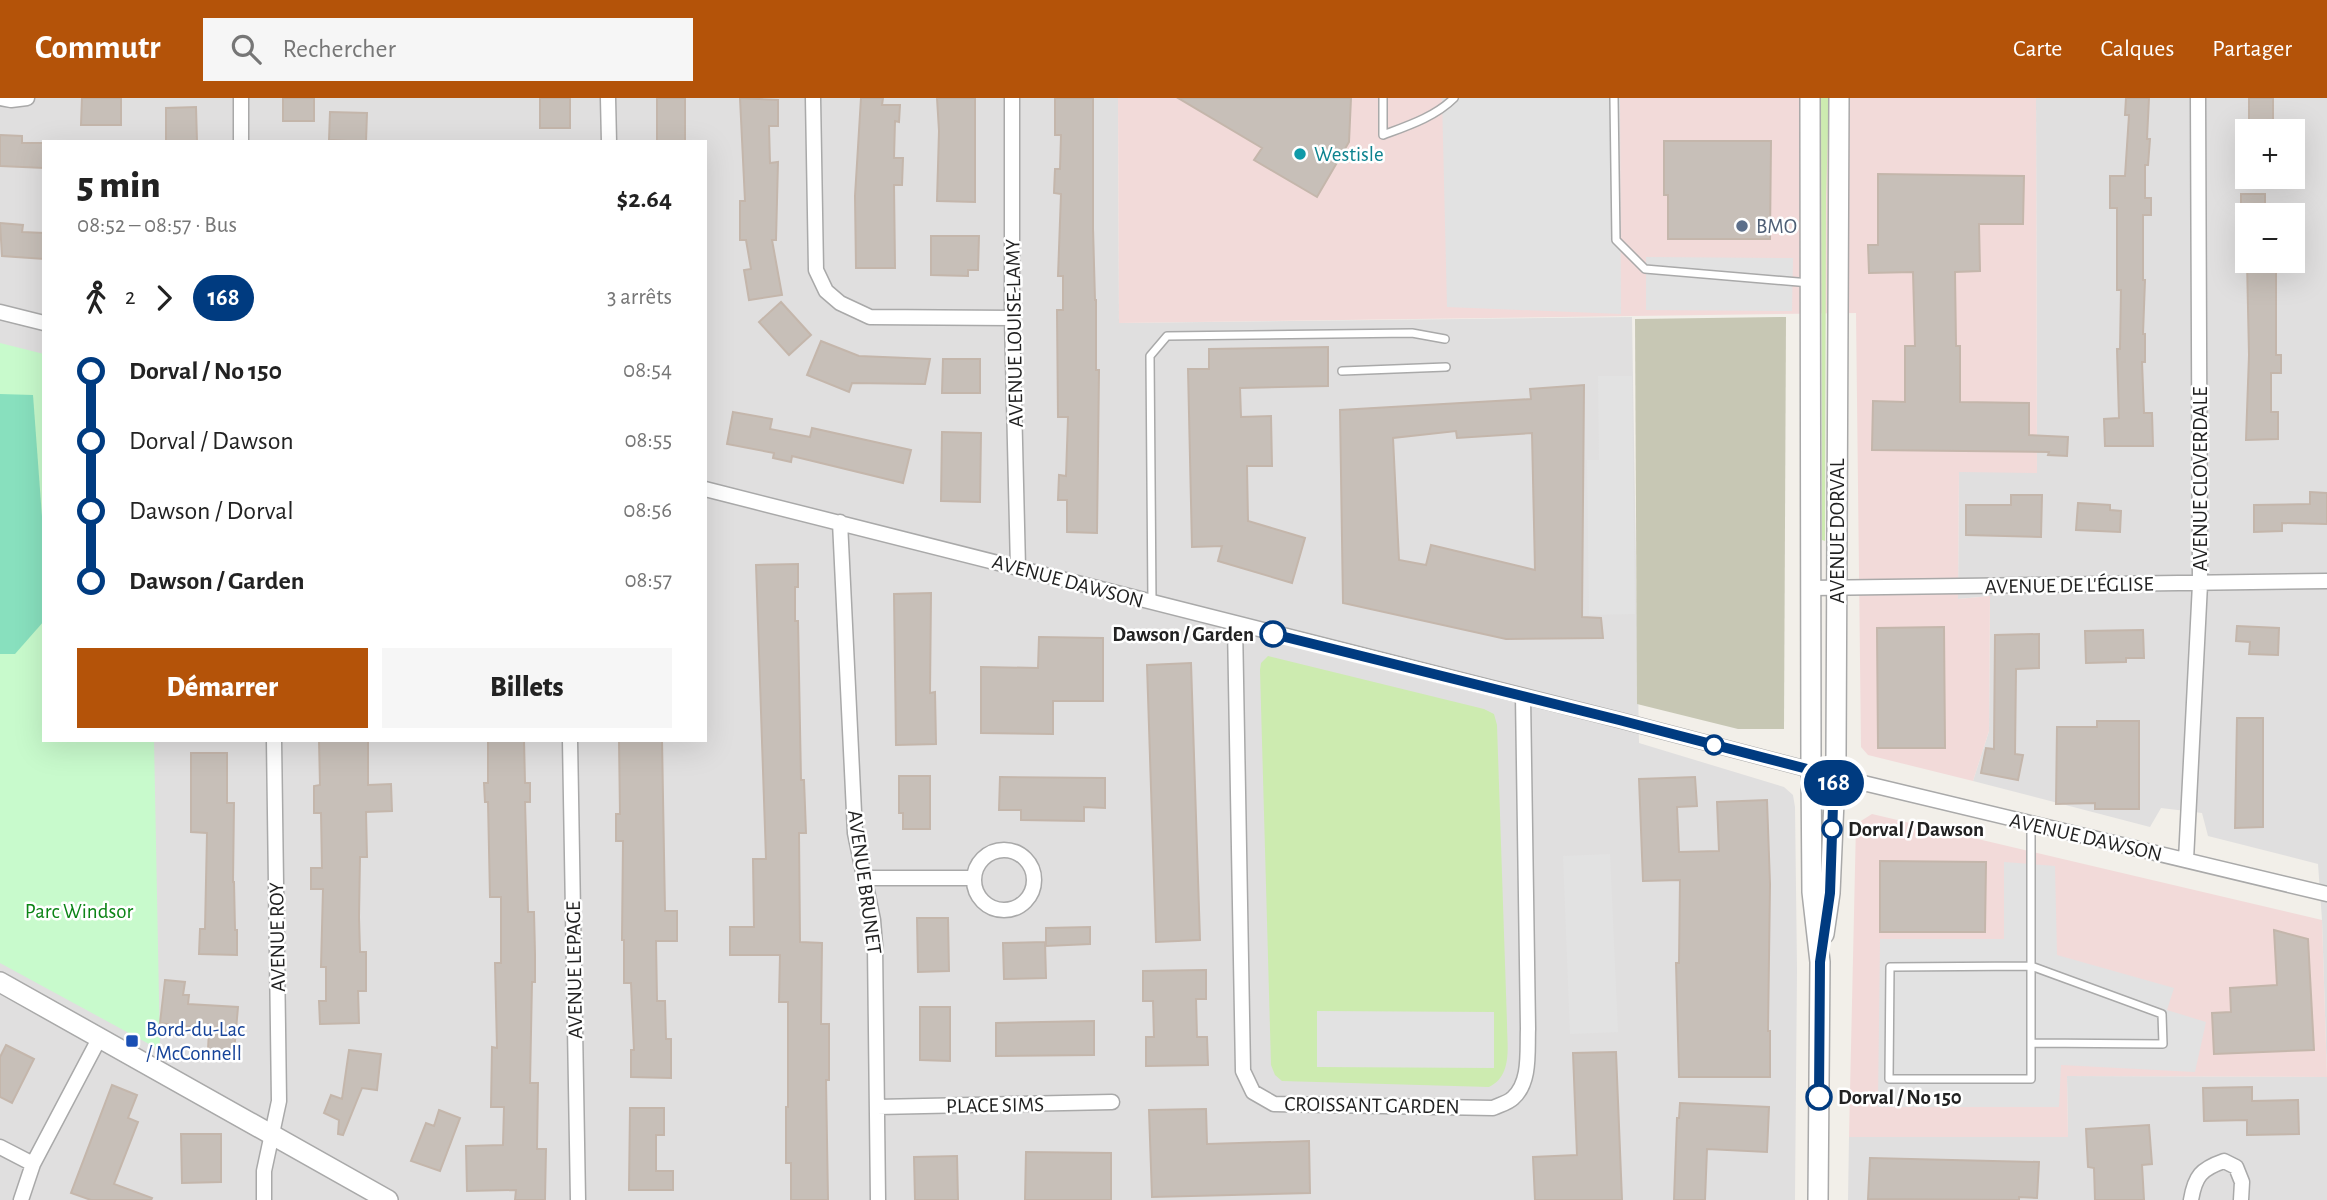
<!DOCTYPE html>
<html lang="fr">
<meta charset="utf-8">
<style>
:root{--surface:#fff;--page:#f6f6f6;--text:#222;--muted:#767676;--accent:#b45309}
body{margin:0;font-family:"Alegreya Sans",sans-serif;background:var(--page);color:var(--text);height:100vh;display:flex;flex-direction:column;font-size:26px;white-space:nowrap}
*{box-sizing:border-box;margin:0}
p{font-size:23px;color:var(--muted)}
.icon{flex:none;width:38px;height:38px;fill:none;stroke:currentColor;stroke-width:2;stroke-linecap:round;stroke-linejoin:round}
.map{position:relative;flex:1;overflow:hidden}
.side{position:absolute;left:42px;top:42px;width:665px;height:602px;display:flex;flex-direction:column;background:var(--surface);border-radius:0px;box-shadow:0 7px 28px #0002}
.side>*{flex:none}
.badge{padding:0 14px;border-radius:23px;font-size:24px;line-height:46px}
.fabs{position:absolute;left:2235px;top:21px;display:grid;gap:14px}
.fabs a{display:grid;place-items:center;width:70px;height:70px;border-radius:0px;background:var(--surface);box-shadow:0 7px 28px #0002;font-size:35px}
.map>.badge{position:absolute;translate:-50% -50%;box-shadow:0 0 0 4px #fff}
.legs{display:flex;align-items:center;gap:10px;height:77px;padding:0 35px;font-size:23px}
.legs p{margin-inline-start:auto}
.overview{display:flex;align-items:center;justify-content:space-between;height:119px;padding:0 35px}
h1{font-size:38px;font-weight:800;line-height:52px}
.action{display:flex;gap:14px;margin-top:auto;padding:14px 35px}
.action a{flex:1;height:80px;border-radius:0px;background:var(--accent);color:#fff;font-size:28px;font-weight:800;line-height:80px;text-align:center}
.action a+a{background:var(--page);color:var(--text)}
ul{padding:0 35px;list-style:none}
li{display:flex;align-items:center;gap:24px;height:70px;font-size:26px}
li i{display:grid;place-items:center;width:10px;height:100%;margin:0 9px;background:currentColor}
li i::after{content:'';width:18px;height:18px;margin:-9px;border:5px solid;border-radius:50%;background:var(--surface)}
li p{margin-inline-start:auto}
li:first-child i{background:linear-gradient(#0000 50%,currentColor 0)}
li:last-child i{background:linear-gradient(currentColor 50%,#0000 0)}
header{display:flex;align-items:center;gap:42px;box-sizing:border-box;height:98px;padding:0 35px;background:var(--accent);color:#fff}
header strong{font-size:33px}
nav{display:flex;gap:38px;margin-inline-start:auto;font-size:24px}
.search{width:490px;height:63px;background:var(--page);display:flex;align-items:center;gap:18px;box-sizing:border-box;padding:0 24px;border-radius:0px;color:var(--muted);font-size:26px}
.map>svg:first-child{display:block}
</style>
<header>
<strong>Commutr</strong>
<div class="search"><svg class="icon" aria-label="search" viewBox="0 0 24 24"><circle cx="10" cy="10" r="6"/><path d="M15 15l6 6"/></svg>Rechercher</div>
<nav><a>Carte</a><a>Calques</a><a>Partager</a></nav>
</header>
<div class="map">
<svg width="2327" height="1102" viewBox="0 0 2327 1102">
<rect width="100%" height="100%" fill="#f2efe9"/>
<path fill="#e0dfdf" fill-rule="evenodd" d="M0,0H1118L1119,225L1632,219L1639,645L1784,689L1793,697L1795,709L1797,872L1795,1102H0ZM44,44H705V642H44Z
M2036,0H2327V1102H1848L1849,1039H2068L2067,978L2327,979L2322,822L2318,766L2208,738L2202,715L2161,710L2150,729L1973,683L1989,633L1990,498L1958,501L1959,374H2037ZM2247,33H2292V79H2247ZM2247,117H2292V163H2247Z"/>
<path fill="#f2dad9" d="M1118,0H2036L2037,375L1959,374L1958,501L1990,498L1989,633L1973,683L1868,657L1861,649L1856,215L1119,225Z
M1872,716L2322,822L2327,979L2067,978L2068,1039H1849L1856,726Z"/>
<path fill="#c7c7b4" d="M1786,219L1784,631H1738L1637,606L1635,221Z"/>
<path fill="#cdebb0" d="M1821,0H1829L1826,99L1825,443L1822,442Z
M1268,558L1484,611L1494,616L1497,627L1507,925C1507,948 1513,978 1489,989L1282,983L1275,977L1271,967L1260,572L1261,565Z"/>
<path fill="#c8facc" d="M0,245L44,256V642H154L160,952L0,865Z"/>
<path fill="#88e0be" d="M0,296L33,297L44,446V523L15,556H0Z"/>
<path fill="#e2e2e2" d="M1442,0H1620L1621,216L1447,209Z
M1646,159L1793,160L1792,213L1646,212Z
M1598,278H1632L1635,516L1589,517L1587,362H1599Z
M1610,756L1618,934L1570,936L1563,758Z
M2004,764L2055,768L2057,857L2174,890L2167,912L2206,924L2195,974L2061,967L2059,1009H1878L1880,841H2004Z
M1317,913L1494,914V970L1317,969Z"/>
<path fill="#c7bfb8" stroke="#c4b6ab" stroke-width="2" fill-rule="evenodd" d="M82,0H121V27H81Z
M283,0H314V23H283Z
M540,0H570V30H540Z
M657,0H685V44H657Z
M740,0L778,2V28H769L770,65L778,64L776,142H772L782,197L749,202L744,172L751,171L746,142H740V103H745Z
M861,0H883L882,7H900L899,24L895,23L894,60H903L902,87H894L895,170H856L855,98Z
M937,0H975V104L937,103L939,33Z
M1055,0H1093V130L1095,202H1096V272H1099L1097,435L1067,434V402H1058L1059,377L1066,378L1068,319H1058L1057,212H1063V178H1058L1061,96L1054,95L1055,71H1060L1061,37H1055Z
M1178,0H1351L1349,44L1317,99L1254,62L1262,50Z
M2126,0H2149L2147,41H2150L2148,67H2145V100H2151V117H2143V182H2145L2143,236H2145V264H2142L2144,315H2152L2153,348H2105L2104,321L2119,320L2117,251H2120L2121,192H2117V110H2110V78H2125L2129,17H2125Z
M2249,0H2273V25H2249Z
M196,9L197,44H166V10Z
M330,14L367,15L366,44L329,42Z
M0,37L22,38V45H44V70L0,68Z
M1664,43H1771L1770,141H1668V97H1664Z
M1878,76L2024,78L2023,126H1979L1980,173L1955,174L1956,248H1960V304L2029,305V337L2068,339L2067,358L2048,357L2049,354L1872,352L1873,303L1905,304V248H1915L1913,174L1869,175L1868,147H1878Z
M2241,96H2265V117H2241Z
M0,125L23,127L22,134L44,135V161L2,158Z
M931,138H979L978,172H968V178L931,177Z
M2247,163H2276V257H2281V275H2271V314H2278V341L2246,342L2249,257Z
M781,204L811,237L789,257L759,224Z
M821,243L859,258L930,261L925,286L852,285L849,294L807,277Z
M1328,249V288L1240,290L1241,319L1271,318L1272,368H1247L1248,423L1305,440L1292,485L1218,463L1222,448L1192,449L1188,271H1209V251Z
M943,261H980V295H942Z
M1584,287L1582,519L1601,520L1603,540L1506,541L1343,505L1340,312L1531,301L1530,291ZM1456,333L1457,340L1532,335L1535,472L1431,447L1426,467L1399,462L1393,340Z
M733,314L772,321L770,331L810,339L812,330L911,352L903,385L792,358L791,364L773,360L774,355L727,346Z
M942,334L981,335L980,404L941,403Z
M2310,394L2327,395V426L2282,425V433L2254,434V407L2310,406Z
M2011,397H2042L2041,439L1966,437V407H2011Z
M2078,405L2110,407V412L2121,413L2120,434L2076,432Z
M798,466V489H795V523H798L801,682H804L806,735H799L800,844L822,845L821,926H829V982H826L828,1102H791V1065H786V1009H788V904H779L780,857H730V829H754L753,761H766L756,467Z
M931,495L930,595L935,594L936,646L896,647L894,496Z
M2237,528L2279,530L2278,557L2249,556L2250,544L2236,543Z
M1944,529L1945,650H1878L1877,530Z
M2143,532L2144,560H2126V564L2086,565L2085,533Z
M2039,536V570L2016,571L2015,656L2023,657L2018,682L1981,675L1986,650L1994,651L1995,537Z
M1039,539L1103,540V603H1053V636L981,635V569L1038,570Z
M1191,565L1200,842L1156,844L1147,567Z
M2237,620H2263V729L2235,730Z
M2097,623H2139V711H2095V705L2056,706L2057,629H2097Z
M319,642H368V687L391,686L392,713L366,714L367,759H360L359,819L360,854H366V893H358L359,925L320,926L319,903H326V869H321L323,791H311V770H322L321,715H314V688L320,687Z
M488,642H524L525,685H530V704H525L528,814H534L535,856V884H532L530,985H538L537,1051H546L545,1102H515L516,1092L467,1093L466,1048L503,1047L504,1009H491L492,949L497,950L495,865H501V799H490L488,704H485L484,685H488Z
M619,642H662L665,813H677V843H656L657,903H665L666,941H671V980L631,979V952H634L631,885H624V842H622L623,743H616V716H620Z
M191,655H227V705H234L233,784H234L235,832H237V857L199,856L200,831H205L207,735L191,734Z
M899,678H930V731H903V715H899Z
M1000,679L1105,680V710L1084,709V723L1021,722V712H999Z
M1695,679L1697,708L1677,709L1679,754L1719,753L1717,704L1767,702L1770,786L1768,933H1770V979H1679L1676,865H1679L1680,782L1643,783L1639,681Z
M1880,763L1986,764L1985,834H1880Z
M917,820H948L949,873L918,874Z
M1090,829V846L1046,848V830Z
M2274,832L2308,841L2314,952L2214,956L2212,915L2231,914L2230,890L2277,887Z
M1045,844L1046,880L1004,881L1003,845Z
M1206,872V901H1196L1197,939H1207L1208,967L1146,968V939H1154L1153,903H1143V873Z
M165,882L185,884L183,897H189L188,906L238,909L234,954L208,952L209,931L160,925Z
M920,909H950V963L920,962Z
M1094,923V957L996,958V925Z
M6,947L34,961L12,1005L0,999V959Z
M349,952L381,956L377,992L362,990L343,1037L338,1036L339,1022L324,1015L331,997L342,1001Z
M1616,954L1622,1102H1535L1533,1059L1577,1057L1573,955Z
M112,987L137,997L128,1020L138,1024L114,1086L152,1100L151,1102H91L71,1095Z
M2252,989V1003L2298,1002L2299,1036L2247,1037V1022L2204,1023L2203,990Z
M1680,1005L1769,1009L1767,1054L1707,1051L1705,1102H1674L1677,1020H1679Z
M630,1010H664V1037H656V1073H673V1092H629Z
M1206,1011L1207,1046L1309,1043L1310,1095L1152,1099L1149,1012Z
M439,1012L460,1020L440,1073L411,1063L426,1025L434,1028Z
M2149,1027L2152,1066L2142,1067L2144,1102H2095L2094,1070L2088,1069L2086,1031Z
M181,1036H221V1084L182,1085Z
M1026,1054L1111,1055V1102H1025Z
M957,1058L958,1102H915L914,1059Z
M1870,1060L2039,1064L2037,1100L2019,1099V1102L1868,1101Z"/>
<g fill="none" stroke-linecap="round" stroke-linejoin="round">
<g stroke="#a9a9a9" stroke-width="10">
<path id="service" d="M1383,0V37C1407,28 1435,19 1454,0
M1614,0L1616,142L1645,171L1810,185
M1342,273L1446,269
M1152,504L1150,258L1167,238L1412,235L1445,241
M2031,945L2163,946L2162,916L2031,868L1890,869L1889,981H2031C2031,896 2031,811 2031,726"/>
</g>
<g stroke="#a9a9a9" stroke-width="17">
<path id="minor" d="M0,0L11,2L27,0
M241,0V44
M608,0L609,44
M813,0L816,172L826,193L840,205L870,219L1012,220
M1012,0V220L1018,470
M0,214L44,225
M705,391L1619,622L1834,678L2327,796
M840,424L855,735L873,822L875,847L878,1102
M1811,490L2327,483
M1235,527L1243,973L1253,994L1274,1006L1493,1010C1499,1007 1508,1005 1513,1000C1531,984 1527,953 1528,931L1523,598
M570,642L578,1102
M974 782a30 30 0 1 1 60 0a30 30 0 1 1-60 0Z
M2186,762L2200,486L2198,0
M865,780H974
M877,1009L1112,1004
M0,1049L33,1066
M21,1102L33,1066L100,939
M264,1102V1073L279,1003L274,642
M2191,1102C2195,1078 2201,1071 2224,1063L2236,1069L2242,1084L2241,1102"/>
</g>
<g stroke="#a9a9a9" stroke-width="22">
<path id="tertiary" d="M1810,0L1811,672L1812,794L1820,864L1818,1102
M1824,836L1830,795L1836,657L1839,0
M0,884L388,1102"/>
</g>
<use href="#service" stroke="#fff" stroke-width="7"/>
<use href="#minor" stroke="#fff" stroke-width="14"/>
<use href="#tertiary" stroke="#fff" stroke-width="19"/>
</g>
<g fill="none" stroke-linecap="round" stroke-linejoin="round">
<g stroke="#fff" stroke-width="16">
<path id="line-1" d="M1273,536L1619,622L1834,678L1830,795L1820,864L1819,999"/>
</g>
<use href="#line-1" stroke="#003b80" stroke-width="10"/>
</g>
<circle fill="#0f9aa8" stroke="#fff" stroke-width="2.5" cx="1300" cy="56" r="7"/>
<circle fill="#5c6f8a" stroke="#fff" stroke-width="2.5" cx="1742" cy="128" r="7"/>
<g fill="#fff" stroke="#003b80" stroke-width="3.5">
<circle cx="1273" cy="536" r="12"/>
<circle cx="1714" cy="647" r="9"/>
<circle cx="1832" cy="731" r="9"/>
<circle cx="1819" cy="999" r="12"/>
</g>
<rect fill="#1a4fb4" stroke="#fff" stroke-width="2.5" x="125" y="936" width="14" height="14" rx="3.5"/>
<g text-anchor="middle" stroke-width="5" stroke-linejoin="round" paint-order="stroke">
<g font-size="21" fill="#0d838f" stroke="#fff" text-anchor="start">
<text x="1314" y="63">Westisle</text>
</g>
<g font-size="21" fill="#4e5e75" stroke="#fff" text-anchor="start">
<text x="1756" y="135">BMO</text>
</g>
<g font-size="21" fill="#222" stroke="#fff">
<text transform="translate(1014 235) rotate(-91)" y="7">AVENUE LOUISE-LAMY</text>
<text transform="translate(2200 381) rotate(-90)" y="7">AVENUE CLOVERDALE</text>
<text transform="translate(1837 433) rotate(-90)" y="7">AVENUE DORVAL</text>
<text transform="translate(1068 483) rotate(15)" y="7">AVENUE DAWSON</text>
<text transform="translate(2069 487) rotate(-1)" y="7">AVENUE DE L'ÉGLISE</text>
<text transform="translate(2086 739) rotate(13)" y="7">AVENUE DAWSON</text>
<text transform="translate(865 784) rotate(82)" y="7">AVENUE BRUNET</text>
<text transform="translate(277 839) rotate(-91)" y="7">AVENUE ROY</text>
<text transform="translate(574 872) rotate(-91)" y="7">AVENUE LEPAGE</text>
<text transform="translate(995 1007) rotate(-1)" y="7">PLACE SIMS</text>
<text transform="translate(1372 1007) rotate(1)" y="7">CROISSANT GARDEN</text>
</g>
<g font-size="21" font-weight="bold" fill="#222" stroke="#fff" text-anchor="start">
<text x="1254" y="543" text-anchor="end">Dawson / Garden</text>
<text x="1848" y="738">Dorval / Dawson</text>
<text x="1838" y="1006">Dorval / No 150</text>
</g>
<g font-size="21" fill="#0c8416" stroke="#fff">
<text x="79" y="820">Parc Windsor</text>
</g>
<g font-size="21" fill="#164399" stroke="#fff" text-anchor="start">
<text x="146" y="938">Bord-du-Lac<tspan x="146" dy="24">/ McConnell</tspan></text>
</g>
</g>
</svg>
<div class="fabs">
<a>+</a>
<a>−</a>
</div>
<b class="badge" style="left:1834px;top:685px;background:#003b80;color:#fff">168</b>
<section class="side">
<div class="overview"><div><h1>5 min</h1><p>08:52 – 08:57 · Bus</p></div><b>$2.64</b></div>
<div class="legs"><svg class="icon" aria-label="walk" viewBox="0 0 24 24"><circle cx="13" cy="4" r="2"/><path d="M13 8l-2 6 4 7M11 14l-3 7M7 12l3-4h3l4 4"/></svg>2<svg class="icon" aria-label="forward" viewBox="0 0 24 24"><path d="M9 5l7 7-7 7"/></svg><b class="badge" style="background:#003b80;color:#fff">168</b><p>3 arrêts</p></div>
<ul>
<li><i style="color:#003b80"></i><b>Dorval / No 150</b><p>08:54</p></li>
<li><i style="color:#003b80"></i><span>Dorval / Dawson</span><p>08:55</p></li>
<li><i style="color:#003b80"></i><span>Dawson / Dorval</span><p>08:56</p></li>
<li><i style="color:#003b80"></i><b>Dawson / Garden</b><p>08:57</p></li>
</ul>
<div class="action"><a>Démarrer</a><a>Billets</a></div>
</section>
</div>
